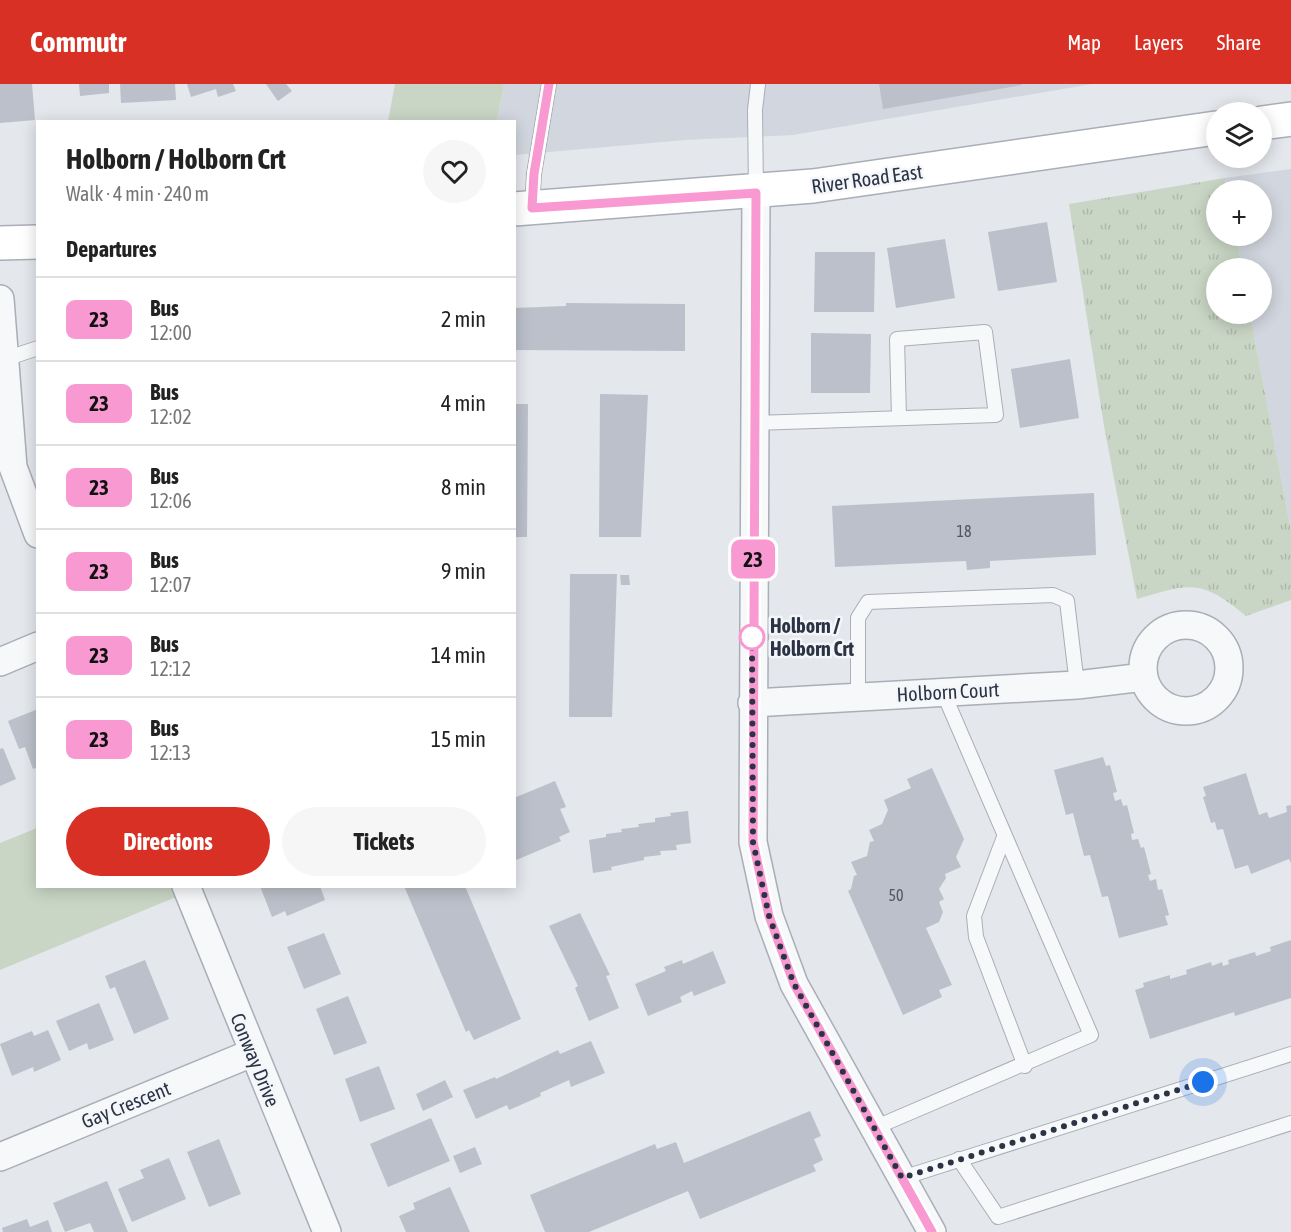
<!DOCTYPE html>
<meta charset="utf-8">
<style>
:root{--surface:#fff;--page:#f6f6f6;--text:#222;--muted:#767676;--line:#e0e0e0;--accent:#d93025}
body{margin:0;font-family:"Asap Condensed",sans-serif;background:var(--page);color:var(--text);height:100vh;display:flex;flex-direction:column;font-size:22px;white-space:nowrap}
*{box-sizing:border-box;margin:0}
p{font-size:20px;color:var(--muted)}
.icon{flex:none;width:33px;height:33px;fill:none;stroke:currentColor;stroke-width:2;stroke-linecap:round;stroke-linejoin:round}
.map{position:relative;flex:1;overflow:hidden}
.drawer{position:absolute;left:36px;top:36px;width:480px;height:768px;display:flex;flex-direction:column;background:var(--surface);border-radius:0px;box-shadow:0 3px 15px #0003}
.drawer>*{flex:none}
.badge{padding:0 12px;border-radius:9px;font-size:21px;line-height:39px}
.tools{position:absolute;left:1206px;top:18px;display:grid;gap:12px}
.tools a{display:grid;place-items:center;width:66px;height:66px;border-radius:50%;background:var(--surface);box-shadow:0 3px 15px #0003;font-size:30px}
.you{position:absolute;width:30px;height:30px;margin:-15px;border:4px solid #fff;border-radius:50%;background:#1a73e8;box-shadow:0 0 0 9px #1a73e833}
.map>.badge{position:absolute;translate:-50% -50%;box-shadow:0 0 0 3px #fff}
h2{padding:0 30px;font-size:22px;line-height:54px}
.round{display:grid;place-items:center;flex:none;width:63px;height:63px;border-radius:32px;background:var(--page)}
.summary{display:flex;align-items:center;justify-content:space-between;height:102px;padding:0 30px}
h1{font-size:28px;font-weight:700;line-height:45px}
.action{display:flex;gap:12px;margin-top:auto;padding:12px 30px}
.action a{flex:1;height:69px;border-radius:36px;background:var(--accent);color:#fff;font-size:24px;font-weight:700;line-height:69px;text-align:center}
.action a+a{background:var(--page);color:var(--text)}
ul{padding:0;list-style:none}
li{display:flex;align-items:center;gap:18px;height:84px;padding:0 30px;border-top:2px solid var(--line)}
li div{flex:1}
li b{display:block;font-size:22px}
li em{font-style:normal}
li .badge{min-width:66px;font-weight:700;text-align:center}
header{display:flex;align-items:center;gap:36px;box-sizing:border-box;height:84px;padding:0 30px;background:var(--accent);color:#fff}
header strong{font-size:28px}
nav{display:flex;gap:33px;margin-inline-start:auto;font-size:21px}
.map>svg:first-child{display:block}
</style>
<header>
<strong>Commutr</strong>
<nav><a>Map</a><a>Layers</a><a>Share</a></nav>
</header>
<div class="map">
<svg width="1291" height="1148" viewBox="0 0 1291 1148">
<defs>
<pattern id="grass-tufts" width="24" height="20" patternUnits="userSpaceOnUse" patternTransform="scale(1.5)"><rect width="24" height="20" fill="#c9d6c5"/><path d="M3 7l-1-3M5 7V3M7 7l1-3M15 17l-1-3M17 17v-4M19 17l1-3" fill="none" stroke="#adb8ab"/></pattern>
</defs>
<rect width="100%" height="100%" fill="#e4e7ec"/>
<path fill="#d2d6de" d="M504,0H1092L793,51L685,56L515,71L514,38H497Z
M1291,85V447L1250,230H1262V184H1242L1236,152H1262V106H1227L1225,94Z"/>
<path fill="url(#grass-tufts)" d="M1225,94L1227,106H1216V152H1236L1242,184H1216V230H1250L1291,447V516L1246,532C1201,495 1191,499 1137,515L1104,342L1069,120Z"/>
<path fill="#c9d6c5" d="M395,0H504L497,37H388Z
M37,744L38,802L200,803L0,886V759Z"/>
<path fill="#bbc0ca" d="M0,0H32L35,36L0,39Z
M79,0H109V9L80,12Z
M120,0H175L176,16L121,19Z
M187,0H233L236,7L218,13L216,5L191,13Z
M266,0H286L292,7L278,17Z
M879,0H1022V1L883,25Z
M1047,138L1057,198L998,207L988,148Z
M945,155L955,214L896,224L887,164Z
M815,168H875L874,228H814Z
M566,219L685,220V267L514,266V224L566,222Z
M811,249L871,250L870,309H811Z
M1070,275L1079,334L1020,344L1011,285Z
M600,310L648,311L641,453H599Z
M514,320H528L527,453H514Z
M1094,409L1096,471L990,477V484L967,486L966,477L835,483L832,422Z
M570,490H617L612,633H569Z
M620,491H629L630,501H621Z
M38,625V683L33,685L25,663L19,665L8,637Z
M3,664L16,695L0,702V665Z
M1103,673L1106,682L1110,681L1117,708L1113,709L1115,717L1121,715L1123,722L1127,721L1134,749L1131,750L1132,756L1138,755L1141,764L1144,763L1151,790L1148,791L1150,797L1156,795L1158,806L1162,805L1169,831L1165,832L1168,841L1119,854L1108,812L1102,813L1090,771L1084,772L1073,729L1066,731L1054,686Z
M932,684L964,755L956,773L961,783L945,790L946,794L939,805L944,815L939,818L943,828L939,838L926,844L952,901L939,906L942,913L903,931L848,807L851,805L854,792L857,791L851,778L867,772L870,758L874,757L869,746L882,740L888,726L884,716L911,704L907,695Z
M1246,689L1259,731L1267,728L1269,734L1287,728L1286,722L1291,721V779L1289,775L1251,790L1248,781L1235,785L1223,745L1217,746L1215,738L1211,739L1203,713L1206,712L1203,703Z
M555,697L566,723L560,725L570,748L559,753L561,757L514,777V714Z
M688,727L691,759L676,761L677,766L660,767L661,771L644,773V776L611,783L612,786L593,789L589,756L606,753V750L622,748L621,745L639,743L638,740L655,738V734L671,732L670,729Z
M260,802H320L325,816L287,832L285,827L272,833Z
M404,802H465L521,935L474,956L469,946L466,948Z
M580,829L610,891L606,892L619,924L589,937L575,904L578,902L549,842Z
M324,849L341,890L304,905L287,863Z
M1291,856V914L1235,932L1234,928L1150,955L1135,906L1144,903L1143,899L1170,891V895L1187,890L1186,886L1211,878L1212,882L1222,878L1223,882L1229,880L1228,876L1255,868L1256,872L1271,867L1270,863Z
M713,867L726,899L694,912L692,907L680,913L682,918L648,932L635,900L666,887L664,883L682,876L683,880Z
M145,876L169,935L134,950L115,903L110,905L105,892Z
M348,912L367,959L334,971L316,925Z
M99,919L114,956L89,966L87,959L69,967L56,937Z
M48,946L61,976L34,988L33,983L12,992L0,960L32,947L34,952Z
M591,957L605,989L571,1003L569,996L540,1009L541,1012L509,1026L507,1021L476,1035L463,1006L495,993L496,995L558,966L560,970Z
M379,982L395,1025L360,1038L345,995Z
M445,996L453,1013L423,1027L416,1010Z
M810,1027L821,1052L814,1055L823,1076L813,1081L816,1087L700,1135L688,1107L589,1148H545L530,1111L655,1060L657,1065L676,1058L684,1079Z
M431,1034L450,1077L388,1103L370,1060Z
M219,1055L241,1110L209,1123L187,1068Z
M475,1063L482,1080L460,1089L453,1072Z
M169,1074L186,1115L132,1138L118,1105L144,1094L140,1086Z
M107,1097L128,1148H94L90,1139L65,1148L53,1119Z
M450,1103L470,1148H406L399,1132L415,1125L413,1119Z
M27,1135L30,1143L48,1136L52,1148H3L2,1144Z"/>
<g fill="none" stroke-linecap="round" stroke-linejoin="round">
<g stroke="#a9aeb7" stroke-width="16">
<path id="lane" d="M756,106L755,26L758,0
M532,124L534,90L549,0
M5,275L38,264
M754,339L996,331L985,248L897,255L899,334
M858,613V534L868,518L1053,511L1067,517L1077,601
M1004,753L974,832L976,853L1025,982
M874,1044L1091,951L943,608
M959,1075L998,1133L1291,1039
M902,1094L1291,970"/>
</g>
<g stroke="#a9aeb7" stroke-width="30">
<path id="street" d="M756,109L753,758L769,832L794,900L932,1148
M0,215L13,383L38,450
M1143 584a43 43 0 1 1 86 0a43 43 0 1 1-86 0Z
M0,578L38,562
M752,619L1077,601L1144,593
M186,802L327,1148
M0,1073L252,969"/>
</g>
<g stroke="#a9aeb7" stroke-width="36">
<path id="secondary" d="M1262,39L1291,35
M514,125L813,102L1216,44
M0,159L38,158"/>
</g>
<use href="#lane" stroke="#f7f8fa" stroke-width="14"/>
<use href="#street" stroke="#f7f8fa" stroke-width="27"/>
<use href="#secondary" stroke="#fff" stroke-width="33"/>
</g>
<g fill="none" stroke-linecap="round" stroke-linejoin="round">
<g stroke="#fff" stroke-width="14">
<path id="line" d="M549,0L534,90L532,124L756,109L753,758L769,832L794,900L932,1148"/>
</g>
<use href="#line" stroke="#f899d1" stroke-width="9"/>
<path stroke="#2b3445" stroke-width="6" stroke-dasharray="0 10.8" d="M752,553L753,758L769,832L794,900L902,1094L1203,998"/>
</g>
<circle fill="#fff" stroke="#f899d1" stroke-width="3" cx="752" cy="553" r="12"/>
<g text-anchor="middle" stroke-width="5" stroke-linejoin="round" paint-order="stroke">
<g font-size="16" fill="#4f5766">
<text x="964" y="453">18</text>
<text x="896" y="817">50</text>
</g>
<g font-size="20" fill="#2b3445" stroke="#f4f6f9">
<text transform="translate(867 95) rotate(-8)" y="7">River Road East</text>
<text transform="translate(948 608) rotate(-3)" y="7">Holborn Court</text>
<text transform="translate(255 976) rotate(68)" y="7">Conway Drive</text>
<text transform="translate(126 1021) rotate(-22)" y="7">Gay Crescent</text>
</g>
<g font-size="20" font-weight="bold" fill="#2b3445" stroke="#f4f6f9" text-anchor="start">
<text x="770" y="549">Holborn /<tspan x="770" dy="23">Holborn Crt</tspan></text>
</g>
</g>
</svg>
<div class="tools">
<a><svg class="icon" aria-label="layers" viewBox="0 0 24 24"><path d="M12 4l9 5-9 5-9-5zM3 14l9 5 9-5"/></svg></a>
<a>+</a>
<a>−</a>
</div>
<div class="you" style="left:1203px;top:998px"></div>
<b class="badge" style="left:753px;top:475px;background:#f899d1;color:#111">23</b>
<section class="drawer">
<div class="summary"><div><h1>Holborn / Holborn Crt</h1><p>Walk · 4 min · 240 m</p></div><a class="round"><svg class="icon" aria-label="heart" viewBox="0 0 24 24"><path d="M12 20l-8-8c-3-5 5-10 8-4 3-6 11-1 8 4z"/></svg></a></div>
<h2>Departures</h2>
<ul>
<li><span class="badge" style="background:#f899d1;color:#111">23</span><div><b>Bus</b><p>12:00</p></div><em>2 min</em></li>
<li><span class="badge" style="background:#f899d1;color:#111">23</span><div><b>Bus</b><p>12:02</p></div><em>4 min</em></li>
<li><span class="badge" style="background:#f899d1;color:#111">23</span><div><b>Bus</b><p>12:06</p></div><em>8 min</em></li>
<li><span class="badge" style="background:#f899d1;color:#111">23</span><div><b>Bus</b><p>12:07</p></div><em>9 min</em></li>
<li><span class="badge" style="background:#f899d1;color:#111">23</span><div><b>Bus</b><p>12:12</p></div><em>14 min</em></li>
<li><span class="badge" style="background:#f899d1;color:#111">23</span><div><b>Bus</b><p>12:13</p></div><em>15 min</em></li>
</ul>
<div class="action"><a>Directions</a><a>Tickets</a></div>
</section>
</div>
